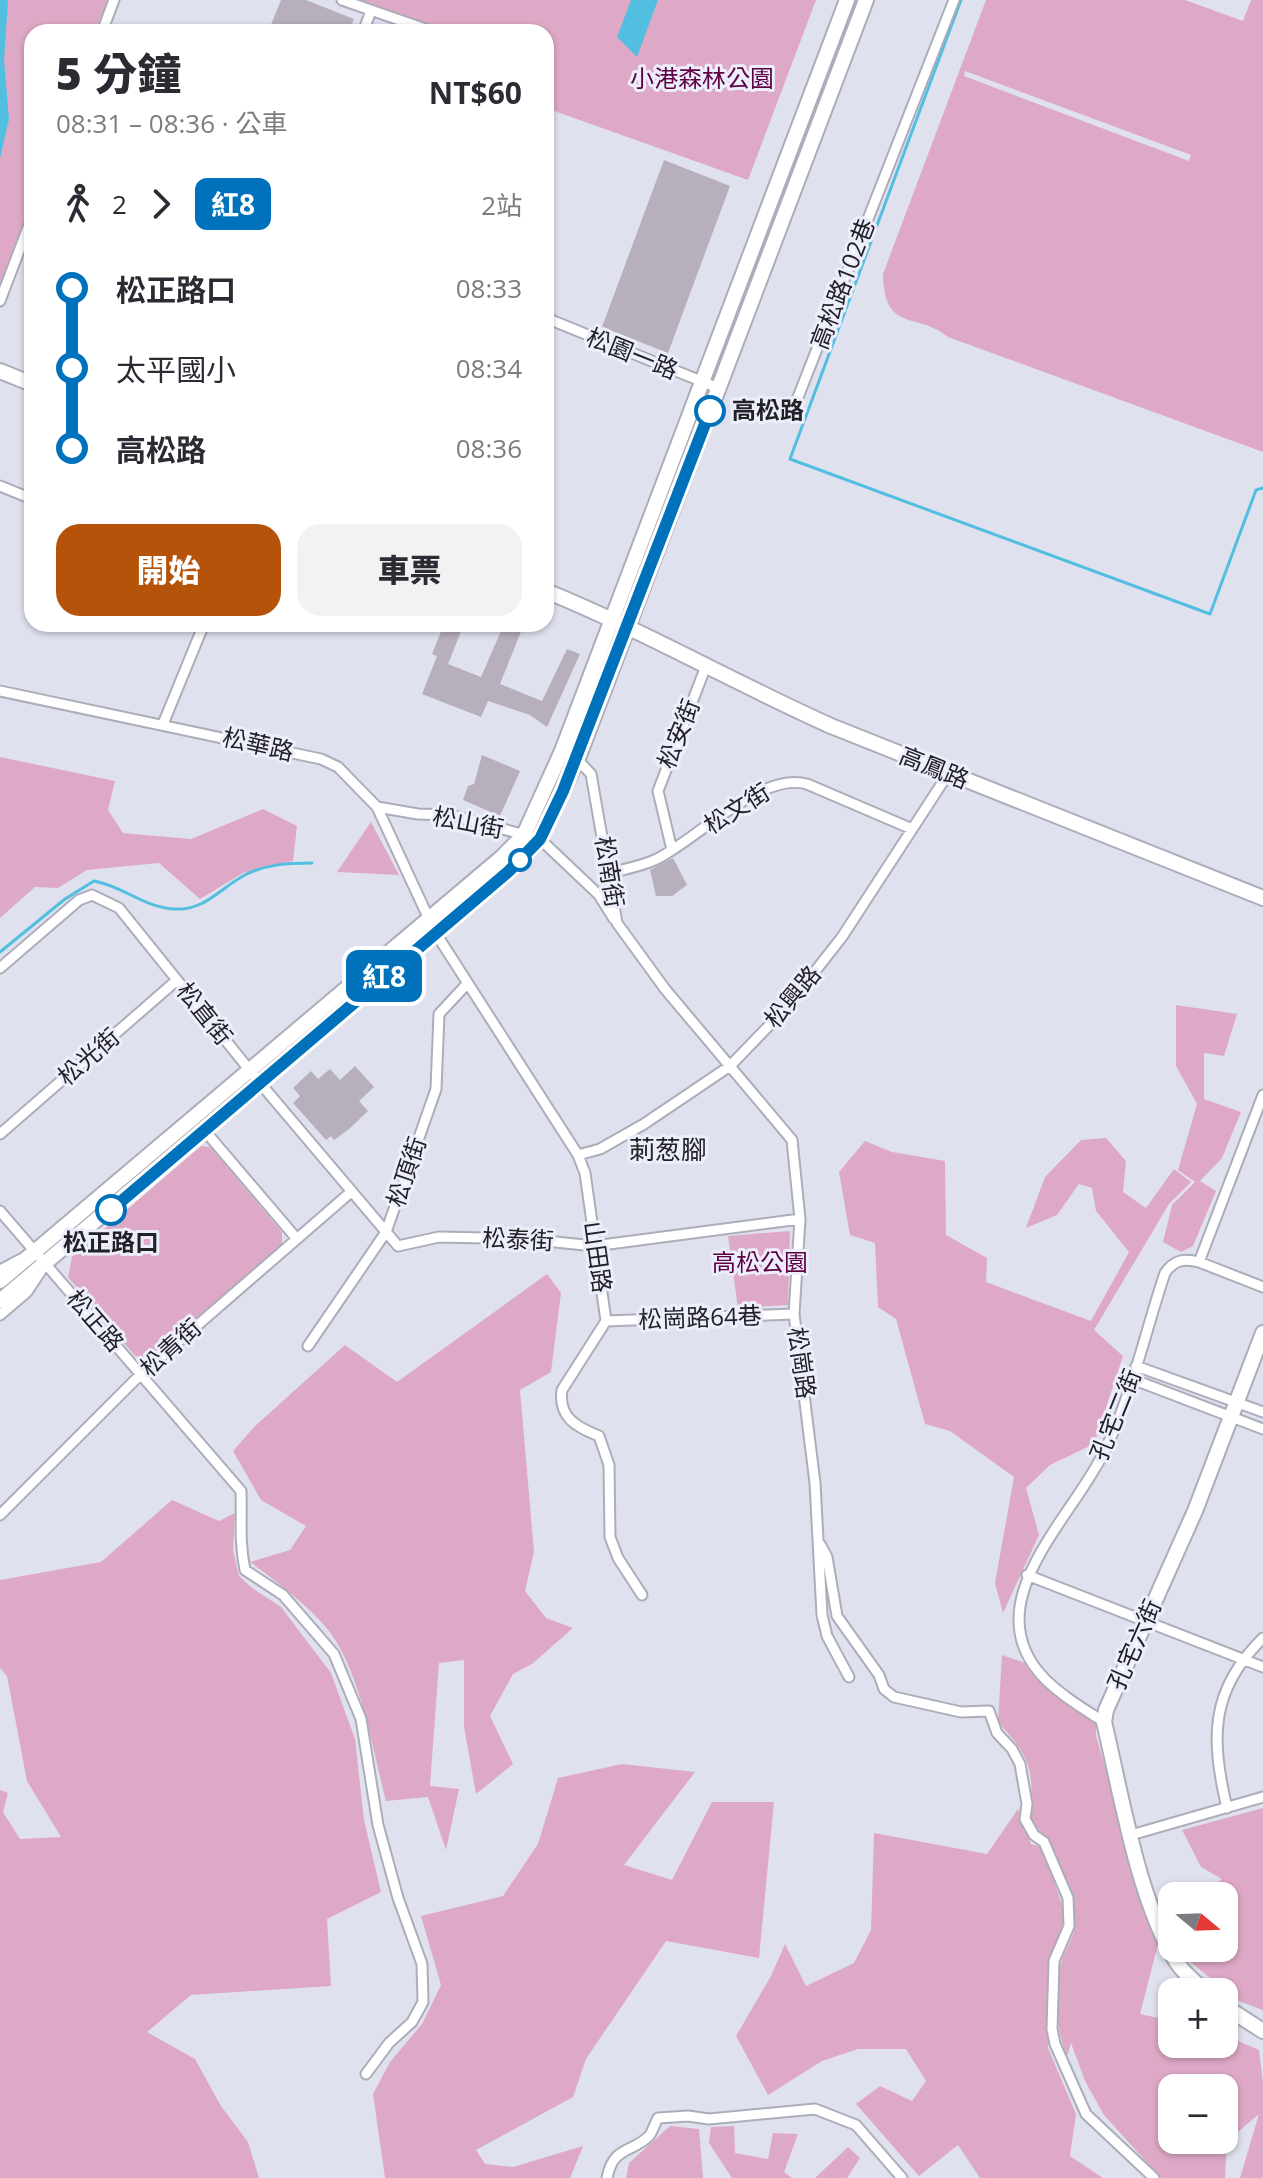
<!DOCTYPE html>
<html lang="zh-TW">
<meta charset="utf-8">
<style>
:root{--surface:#fff;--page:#f2f2f3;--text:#2b2b33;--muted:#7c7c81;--accent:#b45309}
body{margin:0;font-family:"Open Sans","Noto Sans TC",sans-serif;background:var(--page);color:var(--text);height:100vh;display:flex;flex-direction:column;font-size:30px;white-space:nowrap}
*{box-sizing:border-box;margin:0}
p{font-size:26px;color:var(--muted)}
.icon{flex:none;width:44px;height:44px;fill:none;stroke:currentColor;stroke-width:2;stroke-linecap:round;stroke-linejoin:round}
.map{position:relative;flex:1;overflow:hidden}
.drawer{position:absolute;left:24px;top:24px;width:530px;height:608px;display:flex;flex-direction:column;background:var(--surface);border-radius:24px;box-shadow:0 2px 6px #0004}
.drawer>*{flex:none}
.badge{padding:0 16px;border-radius:12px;font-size:28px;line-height:52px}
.needle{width:52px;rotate:109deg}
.fabs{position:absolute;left:1158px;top:1882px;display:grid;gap:16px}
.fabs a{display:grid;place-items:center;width:80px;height:80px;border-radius:16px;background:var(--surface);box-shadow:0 2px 6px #0004;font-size:40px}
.map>.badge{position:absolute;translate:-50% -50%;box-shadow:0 0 0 4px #fff}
.legs{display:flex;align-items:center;gap:12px;height:88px;padding:0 32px;font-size:26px}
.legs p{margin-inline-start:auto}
.head{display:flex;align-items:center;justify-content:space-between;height:136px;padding:0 32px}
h1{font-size:44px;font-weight:800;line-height:60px}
.primary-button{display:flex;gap:16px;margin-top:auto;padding:16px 32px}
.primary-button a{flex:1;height:92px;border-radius:24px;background:var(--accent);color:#fff;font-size:32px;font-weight:800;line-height:92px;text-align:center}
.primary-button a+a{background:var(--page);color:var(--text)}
ul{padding:0 32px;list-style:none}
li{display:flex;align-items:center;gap:28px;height:80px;font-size:30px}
li i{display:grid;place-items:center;width:12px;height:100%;margin:0 10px;background:currentColor}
li i::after{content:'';width:20px;height:20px;margin:-10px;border:6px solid;border-radius:50%;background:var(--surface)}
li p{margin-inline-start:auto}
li:first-child i{background:linear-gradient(#0000 50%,currentColor 0)}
li:last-child i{background:linear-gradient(currentColor 50%,#0000 0)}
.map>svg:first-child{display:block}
</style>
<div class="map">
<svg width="1263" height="2178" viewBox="0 0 1263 2178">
<rect width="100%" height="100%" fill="#e0e1ef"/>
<path fill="#dea9c6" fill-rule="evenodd" d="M0,0H111L99,32H32V214L0,301Z
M345,0H816L748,180L546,108L549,72L546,70V32H434Z
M986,0H1185L1243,21L1251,0H1263V452L948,337C917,311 884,334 883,274ZM965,71L1191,155L1189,161L964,76Z
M0,757L115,781L108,810L123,833L191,839L263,809L297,826L293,861L243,873L200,899L159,863L87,870L58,888L35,887L0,918Z
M371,822L399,875L337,872Z
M1176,1005L1237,1014L1224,1056L1204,1053V1099L1241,1112L1222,1158L1200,1181L1216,1191L1193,1246L1181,1252L1163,1242L1172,1205L1195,1182L1178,1170L1197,1104L1176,1066Z
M1106,1138L1126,1161L1123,1192L1146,1208L1174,1169L1191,1182L1169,1204L1094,1330L1123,1356L1094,1444L1050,1465L1026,1488L1039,1535L1003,1613L995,1583L1014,1477L950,1431L925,1424L896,1319L878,1307L875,1243L850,1235L839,1172L865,1141L892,1152L945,1161L946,1235L987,1258L986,1282L1091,1321L1129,1252L1096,1211L1092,1188L1079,1184L1057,1215L1026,1228L1045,1177L1081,1140Z
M201,1146L210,1147L282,1232V1245L149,1358L135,1356L68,1277L72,1257Z
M790,1231L788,1305L738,1308L728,1236Z
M547,1274L561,1293L551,1372L520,1390L534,1552L525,1591L546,1618L573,1628L532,1664L513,1674L490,1716L513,1764L476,1794L464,1727V1660L439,1663L430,1786L459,1789L446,1850L428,1797L386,1801C372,1748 364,1689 336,1641C321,1615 275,1580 250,1562L290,1550L306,1526L261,1500L233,1451L254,1427L345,1345L397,1382Z
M172,1500L219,1521L235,1513L233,1550L239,1576L252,1588L281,1607L331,1673L355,1739L364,1820L381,1892L327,1919L331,1986L191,1995L147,2032L195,2059L221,2106L248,2142L259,2178H0V1790L8,1793L3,1812L20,1839L61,1837L27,1781L7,1676L0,1668V1580L101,1562Z
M1002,1655L1028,1664L1037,1680L1096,1723V1736L1158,1944L1140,2014L1172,2021V2044H1224V2035L1259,2050L1263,2083V2178H1240L1259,2114L1227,2141L1225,2178H1161L1104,2115L1085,2081L1071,2043L1067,2056C1055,2029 1053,1988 1062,1960C1066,1949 1074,1936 1075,1925C1076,1893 1052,1842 1030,1819C1034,1770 1032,1759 998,1722ZM1172,2088H1224V2140H1172Z
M622,1764L695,1772L624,1865L672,1880L712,1802H774L759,1958L666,1941L586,2059L573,2097L476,2150L485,2164L513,2167L583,2146L570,2178H385L373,2094L390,2062L422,2024L441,1985L421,1916L503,1896L538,1844L558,1778Z
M1263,1808V2010L1239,2001L1184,1957L1181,1948H1224V1896H1202L1222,1879L1201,1867L1182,1830Z
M1018,1809L1031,1844L1042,1847L1066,1916L1051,1954L1048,2048L1076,2114L1070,2156L1103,2178H980L958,2145L919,2176L856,2104L880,2086L912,2101L926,2081L906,2049H858L822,2061L768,2095L736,2036L771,1976L785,1944L806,1986L854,1963L871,1930L874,1833L987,1854Z
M670,2126L699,2129L703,2178H626L629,2163Z
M734,2126L735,2153L768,2159L773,2133L798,2134L784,2172L792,2178H732L709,2143L711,2127Z
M848,2147L860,2158L847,2178H815Z"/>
<path fill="#52bee0" d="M0,0H8L4,60L9,119L0,158Z
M631,0H658L637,57L617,37Z"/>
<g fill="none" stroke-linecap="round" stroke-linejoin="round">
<path stroke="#52bee0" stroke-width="3" d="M961,0L790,459L1210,614L1256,490L1263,488
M0,952L65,899L94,881C123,886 143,907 174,909C205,911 220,888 245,875C266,864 289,863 312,863"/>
</g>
<path fill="#b7afbb" d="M281,0H306L354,19L349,32H268Z
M664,160L730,186L668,353L602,327Z
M444,624H464L448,664L481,677L504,624H524L500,684L542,701L567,649L580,654L547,727L530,715L488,701L481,717L422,694L437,656L432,654Z
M482,755L520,771L500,816L463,800L468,786L474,784Z
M673,858L687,885L672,896H656L650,870Z
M355,1066L374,1087L359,1101L368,1111L349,1129L334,1140L331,1136L326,1140L293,1103L300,1096L293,1088L311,1071L318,1079L330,1069L340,1080Z"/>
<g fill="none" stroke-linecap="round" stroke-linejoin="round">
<g stroke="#acadba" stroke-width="13">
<path id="street" d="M342,0L434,32
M102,32L114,0
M363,32L371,11
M0,301L32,217
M546,318L718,388
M791,415L954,0
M0,486L32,499
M0,691L321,759L338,767L377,807L435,932L578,1155L585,1173L606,1321L562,1390C558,1417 576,1427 599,1436L609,1465L610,1537L618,1558L642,1595
M163,724L204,624
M575,757L591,774L617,923L665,989L792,1140L800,1219L794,1314L815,1483L822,1615L827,1636L849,1677
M377,807L418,814L451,815L540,839L599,895L614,919
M672,850L658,791L706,666
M610,873C625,869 642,866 657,859C699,838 761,771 807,784L912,829
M0,968L79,900L92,895L119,908L260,1083L398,1246L439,1237L527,1239L594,1246L800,1219
M205,1131L297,1239
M0,1134L177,980
M578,1155L600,1149L644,1124L730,1066L787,1007L842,937L948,774
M0,1211L241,1491C242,1520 239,1541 245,1570L283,1595L334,1654L361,1719L378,1825L398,1898L422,1964L423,2002L412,2022L389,2043L366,2074
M1199,1262L1263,1287
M0,1270L21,1259
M0,1315L27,1292L41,1271
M606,1321L794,1314
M308,1346L386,1232L436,1089L439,1014L466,985
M1136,1366L1263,1412
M1132,1379L1263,1429
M0,1515L140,1375L351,1192
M820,1544L827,1557L837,1616L879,1675L884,1689L894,1697L961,1712L989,1711L997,1733L1012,1749L1020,1764L1027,1804L1025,1819L1034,1835L1044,1842L1068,1898L1069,1926L1054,1961L1052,2029L1055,2044L1086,2114L1154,2178
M1027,1575L1263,1667
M1104,1722C1084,1709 1062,1696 1045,1679C972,1605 1072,1519 1104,1452C1132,1396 1145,1332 1165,1273C1174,1260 1184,1258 1199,1262L1263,1095
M1227,1808C1211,1739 1209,1691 1263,1638
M1131,1835L1263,1797
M607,2178C613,2146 632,2153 649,2136C652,2133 655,2123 658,2118L688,2116L709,2119L815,2109L856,2125L902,2178"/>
</g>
<g stroke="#acadba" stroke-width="18">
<path id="secondary" d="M0,371L32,384
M546,591C644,631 735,683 831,726L1263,898
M0,1281L501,858L524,835L562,751L847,0
M0,1301L509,871L540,839L578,758L866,0
M1206,1992C1196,1983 1183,1973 1176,1961C1138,1900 1121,1793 1104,1722L1106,1710L1195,1511L1263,1333
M1224,2006L1263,2031"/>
</g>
<use href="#street" stroke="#fff" stroke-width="9"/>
<use href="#secondary" stroke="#fff" stroke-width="14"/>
</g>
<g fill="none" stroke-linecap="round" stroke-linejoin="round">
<g stroke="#fff" stroke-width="18">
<path id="line-1" d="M111,1210L509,871L540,839L563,791L710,411"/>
</g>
<use href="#line-1" stroke="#0072bc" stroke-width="12"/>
</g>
<g fill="#fff" stroke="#0072bc" stroke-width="4">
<circle cx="710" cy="411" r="14"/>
<circle cx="520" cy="860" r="10"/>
<circle cx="111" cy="1210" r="14"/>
</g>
<g text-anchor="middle" stroke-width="6" stroke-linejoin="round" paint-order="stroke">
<g font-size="24" fill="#5f0044" stroke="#edeefc">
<text x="702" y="87">小港森林公園</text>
<text x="760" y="1271">高松公園</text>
</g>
<g font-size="24" fill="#212126" stroke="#edeefc">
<text transform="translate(843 284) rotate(-69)" y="8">高松路102巷</text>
<text transform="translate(632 354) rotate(22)" y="8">松園一路</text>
<text transform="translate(679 734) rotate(-68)" y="8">松安街</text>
<text transform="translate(258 745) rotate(13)" y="8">松華路</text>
<text transform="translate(934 768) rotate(22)" y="8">高鳳路</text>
<text transform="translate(737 809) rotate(-32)" y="8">松文街</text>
<text transform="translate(468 823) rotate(11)" y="8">松山街</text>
<text transform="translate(609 872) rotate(81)" y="8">松南街</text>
<text transform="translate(793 997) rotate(-50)" y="8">松興路</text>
<text transform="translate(204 1014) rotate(51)" y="8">松直街</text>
<text transform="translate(89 1057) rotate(-41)" y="8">松光街</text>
<text transform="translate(407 1172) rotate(-71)" y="8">松頂街</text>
<text transform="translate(518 1240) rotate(3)" y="8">松泰街</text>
<text transform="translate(597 1257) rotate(82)" y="8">山田路</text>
<text transform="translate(700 1318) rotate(-2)" y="8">松崗路64巷</text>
<text transform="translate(95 1321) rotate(49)" y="8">松正路</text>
<text transform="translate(171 1348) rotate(-42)" y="8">松青街</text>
<text transform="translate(801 1363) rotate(82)" y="8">松崗路</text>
<text transform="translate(1116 1415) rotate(-68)" y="8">孔宅二街</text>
<text transform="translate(1135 1645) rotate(-66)" y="8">孔宅六街</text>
</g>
<g font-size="24" font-weight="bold" fill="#212126" stroke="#edeefc" text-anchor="start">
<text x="732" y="419">高松路</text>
<text x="111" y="1251" text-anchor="middle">松正路口</text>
</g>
<g font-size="26" fill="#212126" stroke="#edeefc">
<text x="668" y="1159">莿葱腳</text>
</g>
</g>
</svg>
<div class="fabs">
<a><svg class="needle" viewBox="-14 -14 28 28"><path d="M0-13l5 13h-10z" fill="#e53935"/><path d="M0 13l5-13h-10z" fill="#7c7c81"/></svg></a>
<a>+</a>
<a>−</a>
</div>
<b class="badge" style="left:384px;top:976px;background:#0072bc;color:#fff">紅8</b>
<section class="drawer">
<div class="head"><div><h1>5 分鐘</h1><p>08:31 – 08:36 · 公車</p></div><b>NT$60</b></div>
<div class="legs"><svg class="icon" aria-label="walk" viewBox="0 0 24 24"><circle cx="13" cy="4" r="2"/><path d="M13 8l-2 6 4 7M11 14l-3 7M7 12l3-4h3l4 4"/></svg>2<svg class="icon" aria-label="forward" viewBox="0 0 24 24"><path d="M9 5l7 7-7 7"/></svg><b class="badge" style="background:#0072bc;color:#fff">紅8</b><p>2站</p></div>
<ul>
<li><i style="color:#0072bc"></i><b>松正路口</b><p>08:33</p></li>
<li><i style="color:#0072bc"></i><span>太平國小</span><p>08:34</p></li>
<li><i style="color:#0072bc"></i><b>高松路</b><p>08:36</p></li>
</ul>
<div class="primary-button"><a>開始</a><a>車票</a></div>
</section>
</div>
